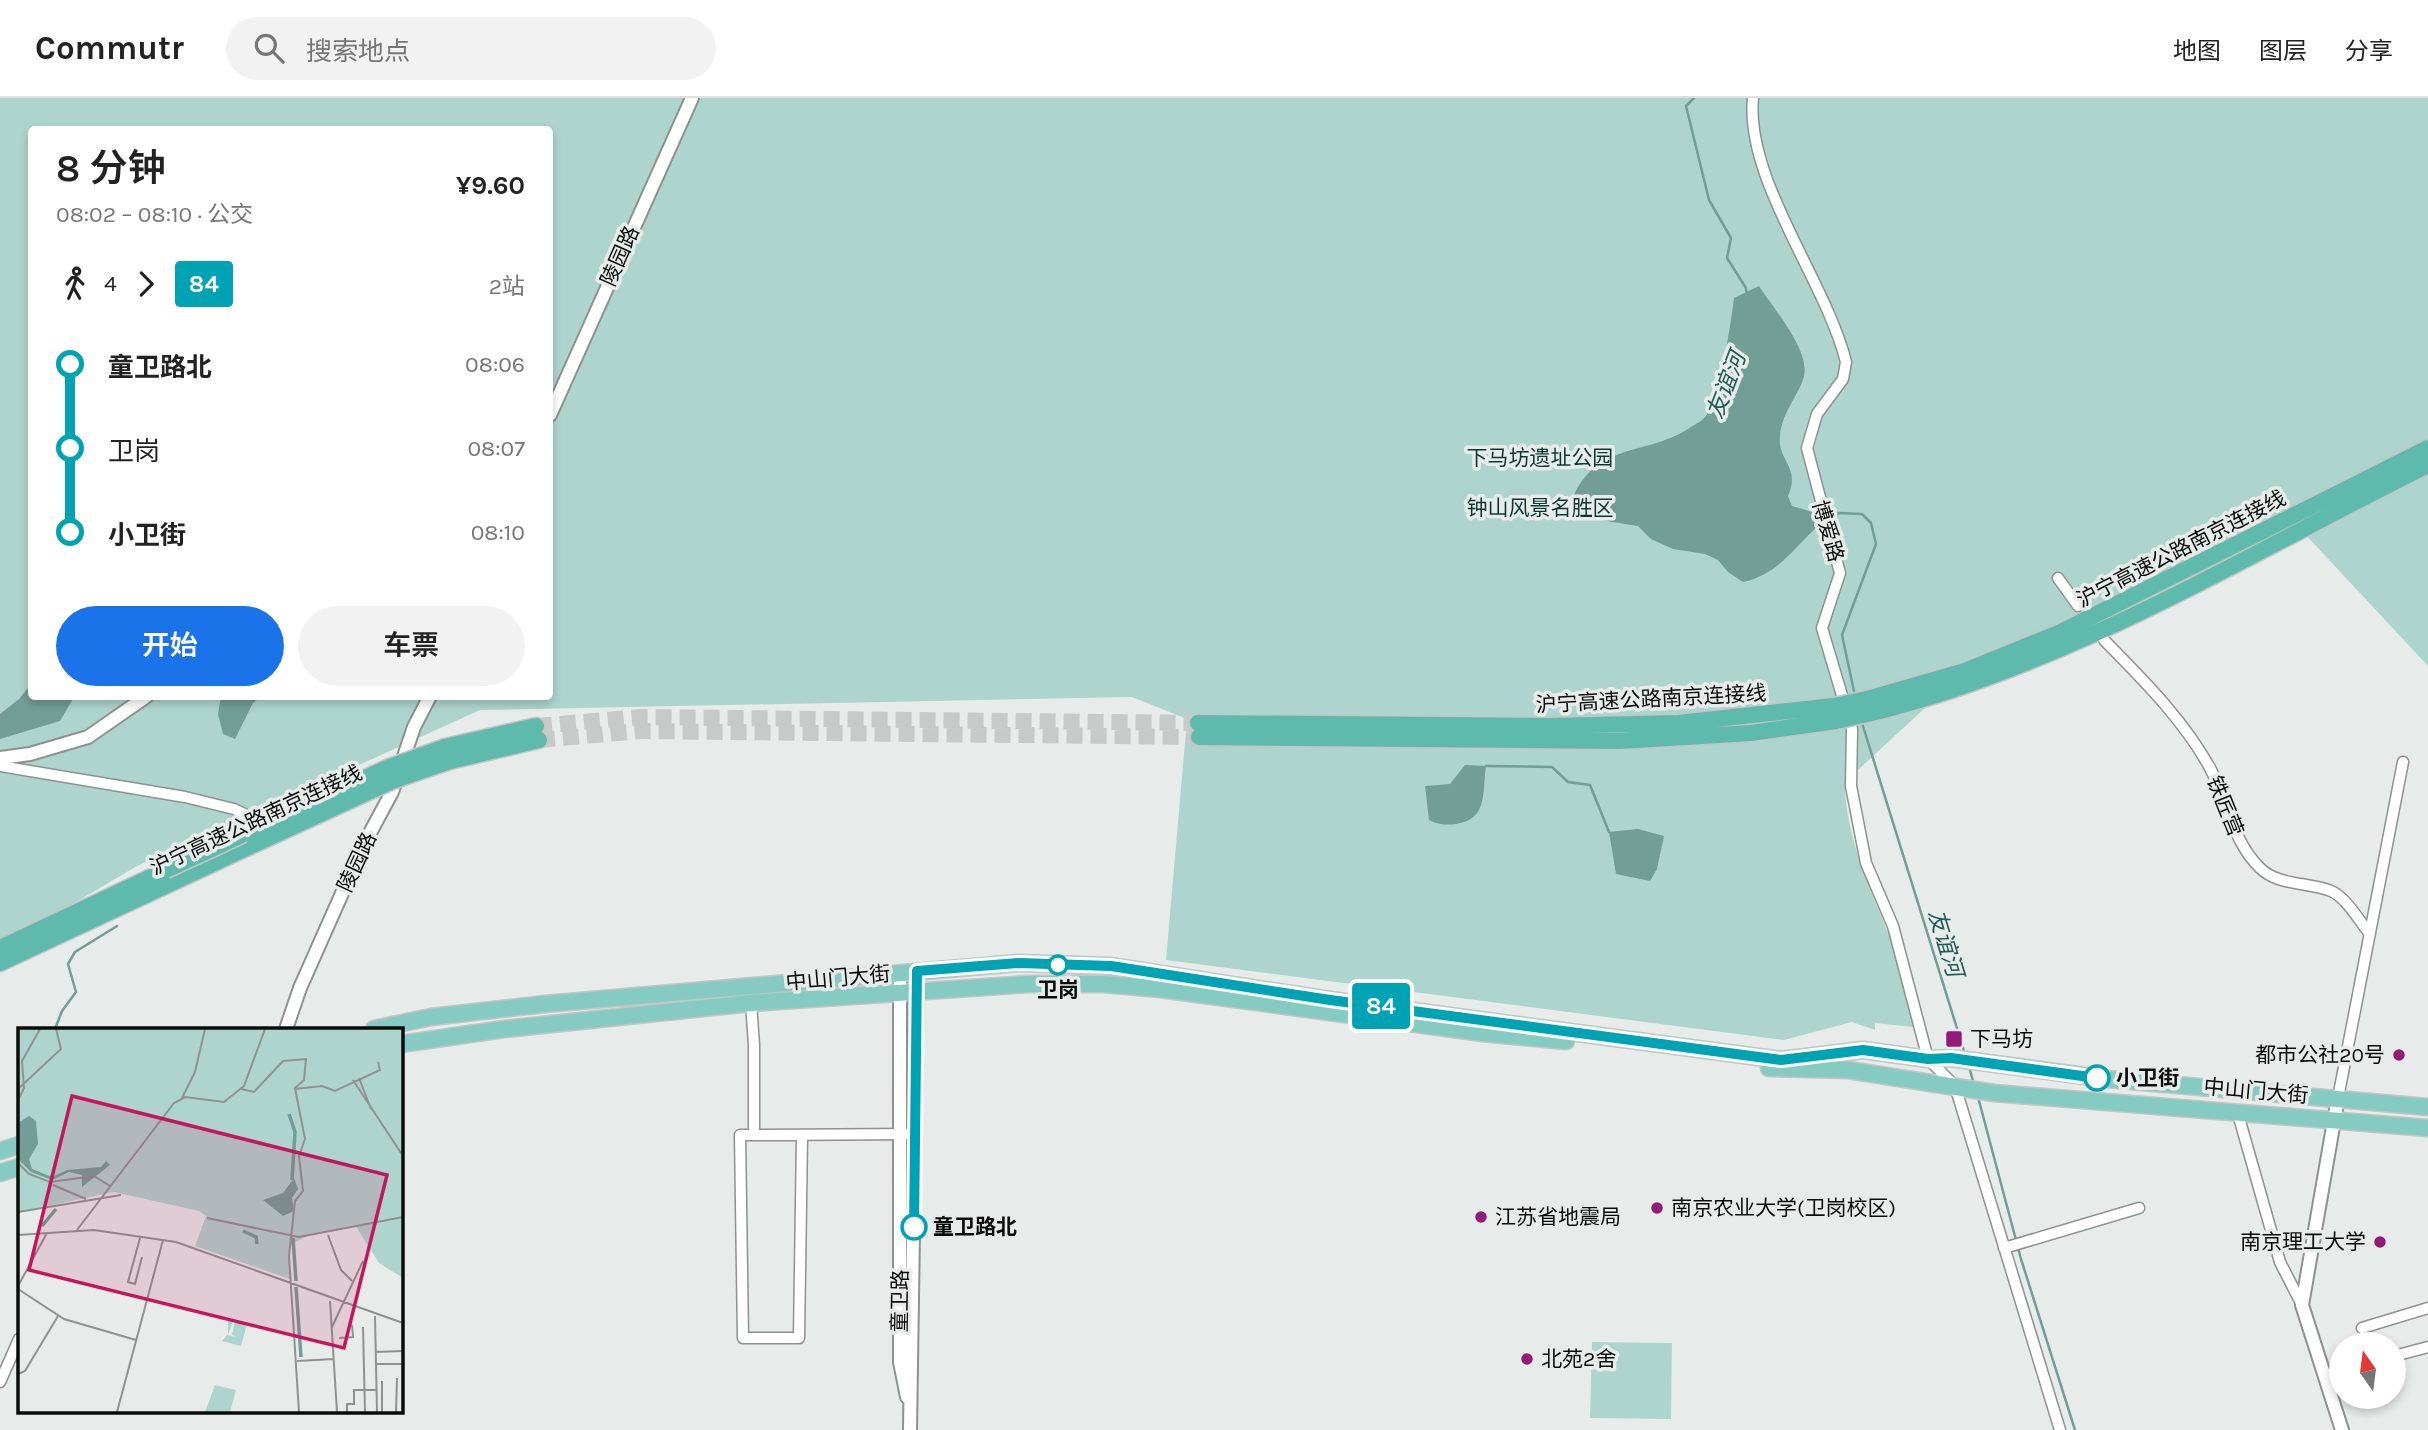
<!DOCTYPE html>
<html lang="zh">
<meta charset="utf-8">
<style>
:root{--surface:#fff;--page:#f2f2f2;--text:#222;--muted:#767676;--line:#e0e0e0;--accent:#1a73e8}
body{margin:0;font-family:Karla,"Noto Sans SC",sans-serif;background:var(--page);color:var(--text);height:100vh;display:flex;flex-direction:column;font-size:26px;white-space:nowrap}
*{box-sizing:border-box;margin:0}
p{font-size:23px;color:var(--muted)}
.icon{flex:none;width:38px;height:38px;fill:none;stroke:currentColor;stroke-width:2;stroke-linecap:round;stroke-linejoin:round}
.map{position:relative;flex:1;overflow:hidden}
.drawer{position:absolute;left:28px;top:28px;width:525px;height:574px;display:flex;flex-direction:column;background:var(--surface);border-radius:7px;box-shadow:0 4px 10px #0003}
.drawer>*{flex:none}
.badge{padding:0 14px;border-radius:5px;font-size:24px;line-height:46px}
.needle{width:46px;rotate:346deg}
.controls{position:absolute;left:2329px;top:1234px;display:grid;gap:14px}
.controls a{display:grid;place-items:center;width:77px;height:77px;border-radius:50%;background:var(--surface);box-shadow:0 4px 10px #0003;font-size:35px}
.map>.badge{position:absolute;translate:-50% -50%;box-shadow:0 0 0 4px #fff}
.legs{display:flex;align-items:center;gap:10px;height:77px;padding:0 28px;font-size:23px}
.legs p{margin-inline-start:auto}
.overview{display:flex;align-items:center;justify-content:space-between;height:119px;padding:0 28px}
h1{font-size:38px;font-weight:600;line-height:52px}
.button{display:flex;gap:14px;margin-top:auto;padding:14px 28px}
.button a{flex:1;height:80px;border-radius:42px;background:var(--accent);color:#fff;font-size:28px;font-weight:600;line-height:80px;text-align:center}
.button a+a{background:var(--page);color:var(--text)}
ul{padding:0 28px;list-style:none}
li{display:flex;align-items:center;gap:24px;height:84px;font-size:26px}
li i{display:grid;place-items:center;width:10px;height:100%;margin:0 9px;background:currentColor}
li i::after{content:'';width:18px;height:18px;margin:-9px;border:5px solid;border-radius:50%;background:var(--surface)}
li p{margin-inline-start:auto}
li:first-child i{background:linear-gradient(#0000 50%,currentColor 0)}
li:last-child i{background:linear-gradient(currentColor 50%,#0000 0)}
header{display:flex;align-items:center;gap:42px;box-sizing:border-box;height:98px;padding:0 35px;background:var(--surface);border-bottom:2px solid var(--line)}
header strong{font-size:33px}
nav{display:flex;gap:38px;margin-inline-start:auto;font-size:24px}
.search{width:490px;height:63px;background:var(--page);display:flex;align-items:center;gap:18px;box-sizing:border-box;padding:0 24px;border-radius:38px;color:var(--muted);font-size:26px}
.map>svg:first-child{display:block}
</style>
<header>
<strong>Commutr</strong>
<div class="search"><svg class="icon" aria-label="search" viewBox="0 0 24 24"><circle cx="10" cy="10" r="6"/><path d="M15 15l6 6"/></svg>搜索地点</div>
<nav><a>地图</a><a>图层</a><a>分享</a></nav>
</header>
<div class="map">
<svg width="2428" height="1332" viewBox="0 0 2428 1332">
<rect width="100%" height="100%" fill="#e7eceb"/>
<path fill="#aed5cd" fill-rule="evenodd" d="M0,0H2428V568L2289,419L1965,573L1845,684C1845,770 1907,844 1913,929L1875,925V932L1852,924L1784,942L1166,862L1187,621L1132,599L480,612L137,768L0,849ZM32,32H550V598H32Z
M1592,1244L1672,1245L1671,1321L1590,1320Z"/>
<path fill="#729e95" d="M1759,188C1773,210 1810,252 1804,278C1800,296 1782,313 1780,338C1777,363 1801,368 1788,398L1792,408L1813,414L1816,430C1792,452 1778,476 1743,484L1728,474L1718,462L1705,456L1673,451L1651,441L1638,428L1581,419L1571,404C1595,343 1643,359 1688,331C1693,327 1701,324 1705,319C1720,302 1731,224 1734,200Z
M31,586L32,598L74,599L60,623L0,641V616L19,601Z
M221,598L261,599L253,605L235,641L223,636L218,616Z
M1465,667L1486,668C1482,696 1488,721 1456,726C1445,727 1439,727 1429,722L1425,688L1450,686Z
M1638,731L1664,738L1657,771L1650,783L1616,776L1609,734Z"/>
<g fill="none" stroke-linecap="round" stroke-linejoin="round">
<path stroke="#729e95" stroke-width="2.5" d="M1694,0L1686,8L1709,102L1731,140L1727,160L1746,190L1747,199
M1829,419L1839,415L1862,416L1871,425L1876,446L1842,537L1855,598
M1862,625L1965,956
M1486,668L1552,669L1568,684L1590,687L1609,734
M55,931L62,913L76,894L68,866L75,854L117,828
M1969,969L1974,986
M1978,999L2021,1161L2075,1332"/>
<path stroke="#c6cac9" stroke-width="16" stroke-dasharray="16 8" stroke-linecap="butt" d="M536,628L640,619L1198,625
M539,642L640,633L1199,639"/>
<g stroke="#8d9190" stroke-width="13">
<path id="minor" d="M1753,0C1745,82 1826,183 1846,264L1843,281L1817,316L1807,350L1840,475L1822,530L1852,631L1851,688L1866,765L1893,828L1928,961L1955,988L2060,1332
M2058,480L2078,508
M2104,542C2143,582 2183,621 2210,670C2228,703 2232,743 2260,770C2278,788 2309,784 2331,793C2346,799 2360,824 2370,836
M0,668L185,699L234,711L253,720L269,721
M751,905L754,947V1037H740L743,1240H799L802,1038
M2338,1000L2403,664
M2238,1016L2280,1164L2302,1207
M754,1037L915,1036
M2004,1150L2139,1110
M2362,1230L2428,1210
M2394,1258L2428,1249
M0,1284L19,1241"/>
</g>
<g stroke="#8d9190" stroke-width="16">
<path id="tertiary" d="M550,317L692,0
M0,660L30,656L88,639L147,598
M900,874V1264L907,1299
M286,931L300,890L363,748L392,694L414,629L430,598
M2338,1000L2302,1207L2342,1332
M910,1332L917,873"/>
</g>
<g stroke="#c4c5c4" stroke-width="19">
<path id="primary" d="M374,931L431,919L545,906L1019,865L1110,868L1330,902L1781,962L1863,952L1928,961L1951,960L2108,981L2428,1009
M401,946L504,931L751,905L1028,886H1104L1160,891L1483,935L1566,943
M1769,970L1848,972L1994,995L2428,1030
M0,1053L19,1047
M0,1075L19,1069"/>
</g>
<g stroke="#c4c5c4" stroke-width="19">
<path id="trunk" d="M1871,600L1965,573L2061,534L2428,350
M1876,614C2072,565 2248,456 2428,367
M1198,625L1548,628L1679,625L1834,608
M1199,639L1619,643L1751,635L1836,623
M445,649L536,628
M450,663L539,642
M0,850L166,772
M0,865L255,746"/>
</g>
<use href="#minor" stroke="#fff" stroke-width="10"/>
<use href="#tertiary" stroke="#fff" stroke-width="12"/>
<use href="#primary" stroke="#86cbc1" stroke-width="16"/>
<use href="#trunk" stroke="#5ebaac" stroke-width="16"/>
<g stroke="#c4c5c4" stroke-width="19" stroke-linecap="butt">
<path id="trunk-bridge" d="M1834,608L1871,600
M1836,623L1876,614
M255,746L392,683L450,663
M166,772L387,670L445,649"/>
</g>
<use href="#trunk-bridge" stroke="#5ebaac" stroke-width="16"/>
</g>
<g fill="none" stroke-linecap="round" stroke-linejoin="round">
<g stroke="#fff" stroke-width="16">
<path id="line-1" d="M914,1129L917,873L1019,865L1111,868L1330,902L1781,962L1863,952L1928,961L1951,960L2097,980"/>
</g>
<use href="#line-1" stroke="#00a3b4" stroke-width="10"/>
</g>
<g fill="#fff" stroke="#00a3b4" stroke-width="3.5">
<circle cx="1058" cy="867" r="9"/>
<circle cx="2097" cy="980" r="12"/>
<circle cx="914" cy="1129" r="12"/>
</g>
<g fill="#931a78" stroke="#e7eceb" stroke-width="2.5">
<rect x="1945" y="932" width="18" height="18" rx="3.5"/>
<circle cx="2399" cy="957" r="7"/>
<circle cx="1657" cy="1110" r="7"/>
<circle cx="1481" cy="1119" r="7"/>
<circle cx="2380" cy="1144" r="7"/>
<circle cx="1527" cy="1261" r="7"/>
</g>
<g text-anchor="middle" stroke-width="7" stroke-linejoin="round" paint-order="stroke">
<g font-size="21" fill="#0a0c0b" stroke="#e7eceb">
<text transform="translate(620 158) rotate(-66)" y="7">陵园路</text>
<text transform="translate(1828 433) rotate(74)" y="7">博爱路</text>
<text transform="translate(2181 451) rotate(-27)" y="7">沪宁高速公路南京连接线</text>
<text transform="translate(1651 601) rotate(-3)" y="7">沪宁高速公路南京连接线</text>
<text transform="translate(2225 708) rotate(68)" y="7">铁匠营</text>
<text transform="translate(256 722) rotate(-25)" y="7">沪宁高速公路南京连接线</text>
<text transform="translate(357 764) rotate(-65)" y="7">陵园路</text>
<text transform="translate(838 880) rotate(-5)" y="7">中山门大街</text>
<text transform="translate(2256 993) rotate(5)" y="7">中山门大街</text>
<text transform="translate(900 1203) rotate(-89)" y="7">童卫路</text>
</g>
<g font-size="21" fill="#0c3731" stroke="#e7eceb">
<text x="1540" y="367">下马坊遗址公园</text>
<text x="1540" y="417">钟山风景名胜区</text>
</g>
<g font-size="21" font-weight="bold" fill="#0a0c0b" stroke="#e7eceb" text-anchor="start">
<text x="1058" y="899" text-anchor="middle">卫岗</text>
<text x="2116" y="987">小卫街</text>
<text x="933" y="1136">童卫路北</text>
</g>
<g font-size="21" fill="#0a0c0b" stroke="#e7eceb" text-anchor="start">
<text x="1970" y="948">下马坊</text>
<text x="2385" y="964" text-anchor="end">都市公社20号</text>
<text x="1671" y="1117">南京农业大学(卫岗校区)</text>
<text x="1495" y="1126">江苏省地震局</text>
<text x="2366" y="1151" text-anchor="end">南京理工大学</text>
<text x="1541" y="1268">北苑2舍</text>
</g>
<g font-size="23" font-style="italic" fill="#205c53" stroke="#e7eceb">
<text transform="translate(1726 287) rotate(-69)" y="8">友谊河</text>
<text transform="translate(1946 845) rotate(73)" y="8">友谊河</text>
</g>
</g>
<g transform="translate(18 930)">
<rect width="385" height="385" fill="#e7eceb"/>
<path d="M0,1H385V250L361,235L337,197L291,207L272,217V251L177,218L188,188L181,183L96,164L0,184ZM210,291L215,293L210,307L218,309L214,307L217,293L229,296L223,318L204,313L210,306ZM197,357L218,362L212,384H187Z" fill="#aed5cd"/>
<path d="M11,88L18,93L20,116L11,131L14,141L34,149L49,142L83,139L88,133L92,137L64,159V147L51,144L34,152L13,144L0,131V95ZM276,150L280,161L274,170L276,183L265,188L245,172L265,165Z" fill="#729e95"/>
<path fill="none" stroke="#729e95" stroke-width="3.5" d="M271,86L277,104L274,152M24,198L38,181M225,203L238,209L239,216M275,210L278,253M278,259L283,329"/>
<path fill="none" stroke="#8f9291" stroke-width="2" d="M341,50L353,81M335,52L385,128M0,61L43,21L38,1M223,61L236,64L265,33L288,31L286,52L277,60L287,111L281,128L285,163L277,173L271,228L281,384M277,61L304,58L317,63L362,42L360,34M164,70L177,44L187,1M0,72L6,60L4,33L22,1M0,135L11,146L32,154L76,148L92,158M35,157L68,171M0,184L103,167M189,190L281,209L385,189M59,202L156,75L167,69L206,74L226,58L247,1M0,207L76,202L158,214L385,295M310,207L323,242L334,253M122,210L110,254L117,256L124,229M0,258L29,205M0,261L46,291L118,312M312,273L319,384M357,288L359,384M314,299L345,233M345,299L347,384M321,310L335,309L334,297M357,324L385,323M279,333L316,331M357,336H385M0,346L7,343L40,288M99,384L145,212M329,384V376H336V362H358M364,384V353M378,384L379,350"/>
<path fill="#c2185b" fill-opacity="0.15" stroke="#c2185b" stroke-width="3.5" d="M54,68L369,147L326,320L11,242Z"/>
<rect width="385" height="385" fill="none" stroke="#0a0c0b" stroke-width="3.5"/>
</g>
</svg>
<div class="controls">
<a><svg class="needle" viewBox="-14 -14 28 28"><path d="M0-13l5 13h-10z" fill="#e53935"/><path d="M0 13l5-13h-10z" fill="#767676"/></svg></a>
</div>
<b class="badge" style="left:1381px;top:908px;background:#00a3b4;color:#fff">84</b>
<section class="drawer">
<div class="overview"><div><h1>8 分钟</h1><p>08:02 – 08:10 · 公交</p></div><b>¥9.60</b></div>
<div class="legs"><svg class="icon" aria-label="walk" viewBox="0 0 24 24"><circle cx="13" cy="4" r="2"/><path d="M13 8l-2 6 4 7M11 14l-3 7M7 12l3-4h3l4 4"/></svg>4<svg class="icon" aria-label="forward" viewBox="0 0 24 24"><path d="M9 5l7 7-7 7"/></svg><b class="badge" style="background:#00a3b4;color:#fff">84</b><p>2站</p></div>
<ul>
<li><i style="color:#00a3b4"></i><b>童卫路北</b><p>08:06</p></li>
<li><i style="color:#00a3b4"></i><span>卫岗</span><p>08:07</p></li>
<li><i style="color:#00a3b4"></i><b>小卫街</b><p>08:10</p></li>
</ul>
<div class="button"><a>开始</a><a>车票</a></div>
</section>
</div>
